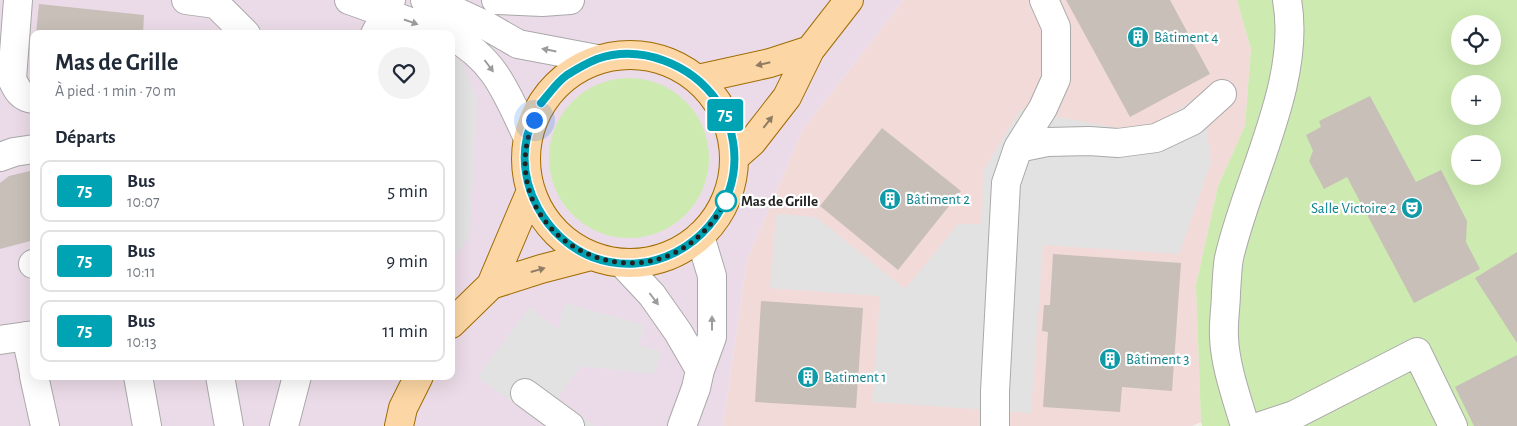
<!DOCTYPE html>
<html lang="fr">
<meta charset="utf-8">
<style>
:root{--surface:#fff;--page:#f2f2f3;--text:#1f2937;--muted:#747a83;--line:#e0e1e3}
body{margin:0;font-family:"Alegreya Sans",sans-serif;background:var(--page);color:var(--text);height:100vh;display:flex;flex-direction:column;font-size:19px;white-space:nowrap}
*{box-sizing:border-box;margin:0}
p{font-size:16px;color:var(--muted)}
.icon{flex:none;width:28px;height:28px;fill:none;stroke:currentColor;stroke-width:2;stroke-linecap:round;stroke-linejoin:round}
.map{position:relative;flex:1;overflow:hidden}
.drawer{position:absolute;left:30px;top:30px;width:425px;height:350px;display:flex;flex-direction:column;background:var(--surface);border-radius:10px;box-shadow:0 5px 20px #0002}
.drawer>*{flex:none}
.badge{padding:0 10px;border-radius:4px;font-size:18px;line-height:32px}
.fabs{position:absolute;left:1451px;top:15px;display:grid;gap:10px}
.fabs a{display:grid;place-items:center;width:50px;height:50px;border-radius:50%;background:var(--surface);box-shadow:0 5px 20px #0002;font-size:25px}
.you{position:absolute;width:25px;height:25px;margin:-12px;border:4px solid #fff;border-radius:50%;background:#1a73e8;box-shadow:0 0 0 8px #1a73e833}
.map>.badge{position:absolute;translate:-50% -50%;box-shadow:0 0 0 2px #fff}
h2{padding:0 25px;font-size:19px;line-height:45px}
.round{display:grid;place-items:center;flex:none;width:52px;height:52px;border-radius:26px;background:var(--page)}
.headline{display:flex;align-items:center;justify-content:space-between;height:85px;padding:0 25px}
h1{font-size:24px;font-weight:700;line-height:38px}
ul{padding:0;list-style:none}
li{display:flex;align-items:center;gap:15px;height:62px;margin:0 10px 8px;padding:0 15px;border:2px solid var(--line);border-radius:10px}
li div{flex:1}
li b{display:block;font-size:19px}
li em{font-style:normal}
li .badge{min-width:55px;font-weight:700;text-align:center}
.map>svg:first-child{display:block}
</style>
<div class="map">
<svg width="1517" height="426" viewBox="0 0 1517 426">
<rect width="100%" height="100%" fill="#f2efe9"/>
<path fill="#f2dad9" d="M904,0H1237L1251,49L1245,126L1218,186L1196,285L1201,422L1192,426H723L747,260L803,129Z"/>
<path fill="#ebdbe8" fill-rule="evenodd" d="M0,0H904L803,129L747,260L723,426H0ZM34,34H451V376H34Z"/>
<path fill="#cdebb0" fill-rule="evenodd" d="M1237,0H1517V426H1202L1201,422L1196,285L1218,186L1245,126L1251,49ZM1460,24H1492V56H1460ZM1460,84H1492V116H1460ZM1460,144H1492V176H1460Z
M549 158a80 80 0 1 1 160 0a80 80 0 1 1-160 0Z"/>
<path fill="#e2e2e2" d="M451,56L461,61L477,97L470,236L451,261Z
M1202,94L1211,162L1179,254L1043,245L1031,413L872,402L880,296L770,288L776,214L816,217L905,289L958,224H982L983,171L1020,110L1144,133Z
M565,303L645,325L639,345L662,352L654,374L581,366L558,398L594,426H547L477,377L530,307L558,330Z"/>
<path fill="#c7bfb8" d="M1066,0H1170L1210,74L1130,117Z
M39,4L144,15L143,34H36Z
M1370,96L1416,182L1441,170L1467,221L1466,242L1480,269L1414,303L1347,177L1324,189L1309,161L1313,151L1306,135L1321,127L1319,121Z
M882,128L961,191L898,270L820,206Z
M34,170V240L0,249V183L9,176Z
M1517,252V343L1475,278Z
M1053,254L1181,263L1172,391L1122,387L1120,412L1043,407L1048,332L1042,331L1044,305H1050Z
M761,301L863,308L856,408L755,402Z
M1517,355V426H1474L1455,387Z"/>
<g fill="none" stroke-linecap="round" stroke-linejoin="round">
<g stroke="#a9a9a9" stroke-width="30">
<path id="minor" d="M18,0L12,79C17,90 21,98 34,99
M186,0L216,4L246,34
M349,0L444,34
M425,0L457,12L485,25L518,44L597,59
M496,0L542,2L570,0
M375,34L386,14L391,0
M451,36C495,59 507,94 527,136
M1018,148L1043,108L1056,79V27L1044,0
M0,157L14,152L34,149
M622,263L652,295L678,332L700,370
M33,264H34
M26,336L34,373
M0,340L34,335
M34,376L45,426
M138,376L147,426
M220,376L229,426
M525,393L570,426
M284,426L297,376
M682,426L696,388L700,370L712,337V276L700,236
M995,426V392L1006,183L1018,148L1047,142L1089,141L1118,143L1156,138L1192,121L1222,94
M1245,426C1237,399 1225,366 1224,337C1223,322 1226,307 1226,292C1227,281 1227,268 1229,258C1247,178 1302,82 1287,0
M1261,426L1294,415L1417,352L1453,426"/>
</g>
<g stroke="#a06b00" stroke-width="30">
<path id="major" d="M526 159a104 104 0 1 1 208 0a104 104 0 1 1-208 0Z
M698,79L770,63L810,50
M735,157L752,142L787,97L810,50L849,0
M491,285L530,193
M451,324L491,285L541,269L591,256
M399,426L403,408L419,376"/>
</g>
<use href="#minor" stroke="#fff" stroke-width="28"/>
<use href="#major" stroke="#fcd6a4" stroke-width="28"/>
</g>
<defs><path id="oneway-solid" d="M-6-.8H1V-3.2L6.5 0L1 3.2V.8H-6Z" transform="scale(1.25)"/></defs>
<g fill="#9c9c9c">
<use href="#oneway-solid" transform="translate(411 22) rotate(19)"/>
<use href="#oneway-solid" transform="translate(549 50) rotate(-169)"/>
<use href="#oneway-solid" transform="translate(489 66) rotate(53)"/>
<use href="#oneway-solid" transform="translate(654 299) rotate(53)"/>
<use href="#oneway-solid" transform="translate(712 323) rotate(-90)"/>
</g>
<g fill="#8f7c63">
<use href="#oneway-solid" transform="translate(763 64) rotate(167)"/>
<use href="#oneway-solid" transform="translate(768 122) rotate(-52)"/>
<use href="#oneway-solid" transform="translate(538 270) rotate(-16)"/>
</g>
<g fill="none" stroke-linecap="round" stroke-linejoin="round">
<g stroke="#fff" stroke-width="11">
<path id="line" d="M534,120C532,125 528,131 527,137C516,185 546,239 592,257C650,279 712,245 730,188C739,159 734,126 717,101C691,64 641,44 597,59C587,63 575,70 567,75C557,82 549,94 541,103"/>
</g>
<use href="#line" stroke="#00a3b4" stroke-width="8"/>
<path stroke="#222" stroke-width="5" stroke-dasharray="0 9" d="M534,120C484,241 658,327 726,201"/>
</g>
<defs>
<g id="building-disc" transform="scale(1.125)"><circle r="9.5" fill="#0f9aa8" stroke="#fff"/><path d="M-4-6H4V6H1V3H-1V6H-4ZM-2.5-4.3h1.7v1.8h-1.7ZM.8-4.3h1.7v1.8H.8ZM-2.5-1h1.7V.8h-1.7ZM.8-1h1.7V.8H.8Z" fill="#fff"/></g>
<g id="theatre-disc" transform="scale(1.125)"><circle r="9.5" fill="#0f9aa8" stroke="#fff"/><path d="M-5-5.5Q0-4 5-5.5V0Q5 5 0 6Q-5 5-5 0ZM-3.3-2.5H-1v1.5H-3.3ZM1-2.5H3.3v1.5H1ZM-2.8 1Q0 5.5 2.8 1Z" fill="#fff"/></g>
</defs>
<g fill-rule="evenodd">
<use href="#building-disc" x="1138" y="37"/>
<use href="#building-disc" x="890" y="199"/>
<use href="#theatre-disc" x="1412" y="208"/>
<use href="#building-disc" x="1110" y="359"/>
<use href="#building-disc" x="808" y="377"/>
</g>
<circle fill="#fff" stroke="#00a3b4" stroke-width="2.5" cx="726" cy="201" r="10"/>
<g text-anchor="middle" stroke-width="4.5" stroke-linejoin="round" paint-order="stroke">
<g font-size="15" fill="#0d838f" stroke="#fff" text-anchor="start">
<text x="1154" y="42">Bâtiment 4</text>
<text x="906" y="204">Bâtiment 2</text>
<text x="1396" y="213" text-anchor="end">Salle Victoire 2</text>
<text x="1126" y="364">Bâtiment 3</text>
<text x="824" y="382">Batiment 1</text>
</g>
<g font-size="15" font-weight="bold" fill="#222" stroke="#fff" text-anchor="start">
<text x="741" y="206">Mas de Grille</text>
</g>
</g>
</svg>
<div class="fabs">
<a><svg class="icon" aria-label="locate" viewBox="0 0 24 24"><circle cx="12" cy="12" r="6"/><path d="M12 2v4M12 18v4M2 12h4M18 12h4"/></svg></a>
<a>+</a>
<a>−</a>
</div>
<div class="you" style="left:534px;top:120px"></div>
<b class="badge" style="left:725px;top:115px;background:#00a3b4;color:#fff">75</b>
<section class="drawer">
<div class="headline"><div><h1>Mas de Grille</h1><p>À pied · 1 min · 70 m</p></div><a class="round"><svg class="icon" aria-label="heart" viewBox="0 0 24 24"><path d="M12 20l-8-8c-3-5 5-10 8-4 3-6 11-1 8 4z"/></svg></a></div>
<h2>Départs</h2>
<ul>
<li><span class="badge" style="background:#00a3b4;color:#fff">75</span><div><b>Bus</b><p>10:07</p></div><em>5 min</em></li>
<li><span class="badge" style="background:#00a3b4;color:#fff">75</span><div><b>Bus</b><p>10:11</p></div><em>9 min</em></li>
<li><span class="badge" style="background:#00a3b4;color:#fff">75</span><div><b>Bus</b><p>10:13</p></div><em>11 min</em></li>
</ul>
</section>
</div>
